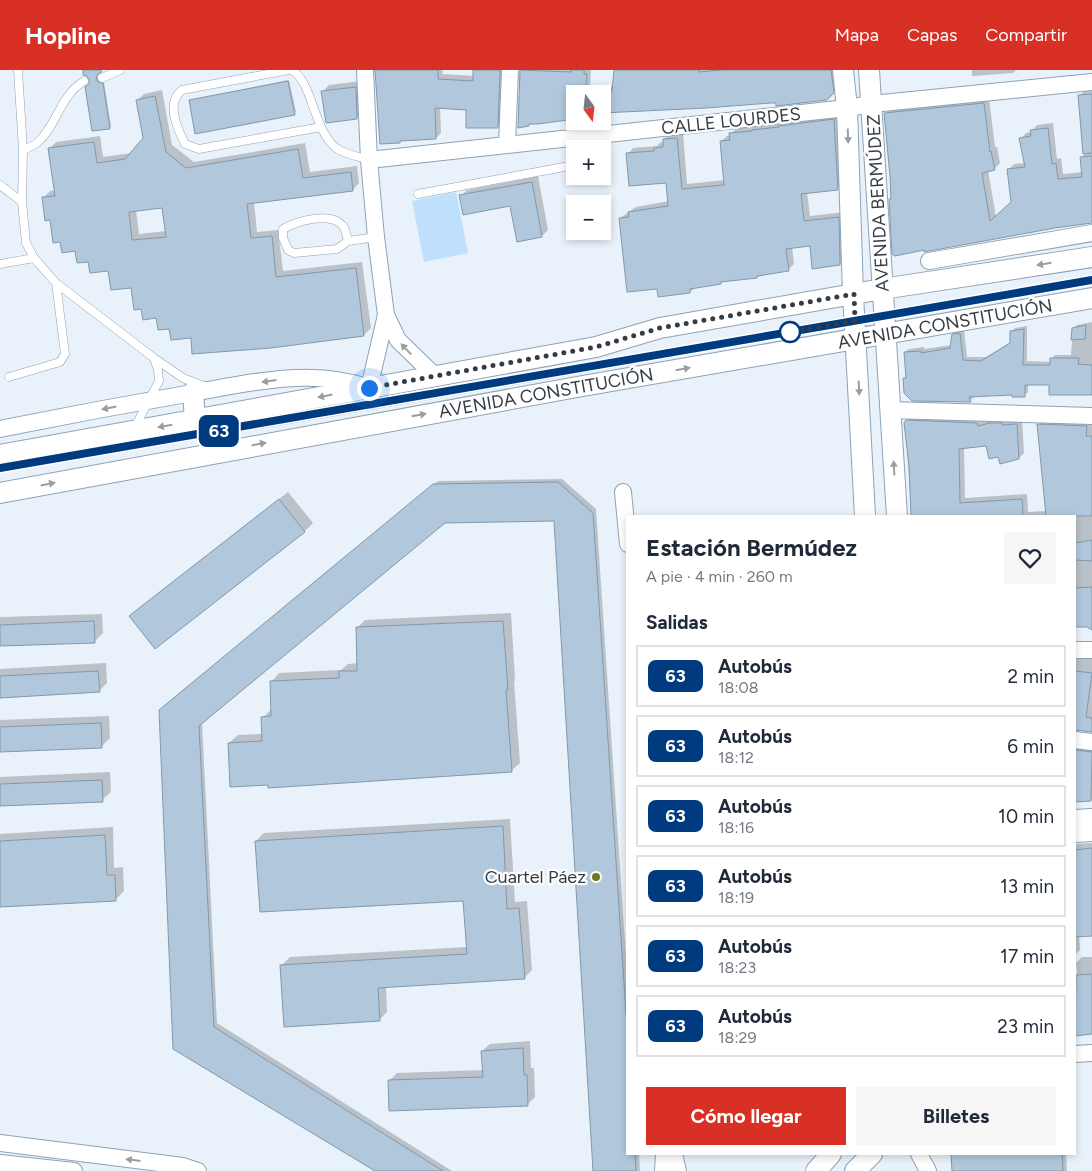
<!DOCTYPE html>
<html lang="es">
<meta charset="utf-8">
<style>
:root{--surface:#fff;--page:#f6f6f7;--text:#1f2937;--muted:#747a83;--line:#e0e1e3;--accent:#d93025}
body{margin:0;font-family:Figtree,sans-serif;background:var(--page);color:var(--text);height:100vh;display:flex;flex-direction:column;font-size:19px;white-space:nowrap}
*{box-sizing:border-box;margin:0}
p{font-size:16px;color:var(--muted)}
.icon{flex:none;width:28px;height:28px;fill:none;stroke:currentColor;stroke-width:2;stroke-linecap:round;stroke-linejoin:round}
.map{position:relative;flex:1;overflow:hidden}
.sheet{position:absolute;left:626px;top:445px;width:450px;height:640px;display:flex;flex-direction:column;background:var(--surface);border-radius:0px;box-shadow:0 2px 8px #0003}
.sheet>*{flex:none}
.badge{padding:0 10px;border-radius:8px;font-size:18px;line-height:32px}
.needle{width:32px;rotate:165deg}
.tools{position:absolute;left:566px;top:15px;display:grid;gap:10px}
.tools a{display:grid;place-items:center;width:45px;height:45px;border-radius:0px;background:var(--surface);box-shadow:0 2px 8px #0003;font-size:25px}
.you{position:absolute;width:25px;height:25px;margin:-12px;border:4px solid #fff;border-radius:50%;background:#1a73e8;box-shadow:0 0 0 8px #1a73e833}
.map>.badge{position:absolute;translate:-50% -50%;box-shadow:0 0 0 2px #fff}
h2{padding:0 20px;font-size:19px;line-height:45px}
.round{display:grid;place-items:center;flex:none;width:52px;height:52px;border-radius:0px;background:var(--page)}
.summary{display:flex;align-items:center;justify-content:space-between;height:85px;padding:0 20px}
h1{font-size:24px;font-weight:700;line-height:38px}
.cta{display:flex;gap:10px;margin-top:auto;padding:10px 20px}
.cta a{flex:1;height:58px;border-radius:0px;background:var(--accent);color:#fff;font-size:20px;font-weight:700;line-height:58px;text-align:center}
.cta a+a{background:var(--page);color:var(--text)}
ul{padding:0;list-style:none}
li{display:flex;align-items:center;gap:15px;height:62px;margin:0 10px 8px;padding:0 10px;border:2px solid var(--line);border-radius:0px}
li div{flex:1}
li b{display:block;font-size:19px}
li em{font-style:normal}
li .badge{min-width:55px;font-weight:700;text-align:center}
header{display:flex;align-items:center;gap:30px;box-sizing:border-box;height:70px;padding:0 25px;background:var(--accent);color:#fff}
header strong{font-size:24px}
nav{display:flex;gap:28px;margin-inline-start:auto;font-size:18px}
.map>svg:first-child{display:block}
</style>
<header>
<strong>Hopline</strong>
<nav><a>Mapa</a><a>Capas</a><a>Compartir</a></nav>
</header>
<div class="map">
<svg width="1092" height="1101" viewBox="0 0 1092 1101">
<rect width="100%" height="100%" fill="#e9f2fa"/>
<path fill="#bfe0fc" d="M456,122L468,183L424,192L412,131Z"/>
<path fill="#0003" fill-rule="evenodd" d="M84,0H102L97,6L100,11L104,12L111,56L110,58L90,14L91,9Z
M376,0H443L442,4L475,6V0H505L503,51L497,57L468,38L440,37L441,63L436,68L402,70L400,72Z
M521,0H591L590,16H614L615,0H837L838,17L826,29L609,41L602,44V24H575V48L531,52L529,55L519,56Z
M972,0H1016L1013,3L972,6Z
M289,10L296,42L294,44L190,30Z
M361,11L363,42L357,48L323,21L329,15Z
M1092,19V152L1055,157L926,181L892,128L886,43L891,38L989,28L995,77H997L1000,93L995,98L988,100L996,147L1012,132L1008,100L1014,94L1025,93L1021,69L1026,63L1031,62L1037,55L1053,53L1057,89L1061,88L1063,104L1082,102L1081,88L1085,84L1079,26L1085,20Z
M162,20L172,75L194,92L305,73L310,102L357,96L359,113L353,120L254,132L257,162L278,160L283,201L362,192L371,258L364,265L192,266L170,257L157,246L142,238L132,216L109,199L90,190L76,180L61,171L43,128L50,121L55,120L50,78L56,72L100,66L103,87L132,83L144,68L137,30L144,24ZM163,137L166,161L139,164L136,140Z
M840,44L843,113L837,119L807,122L810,146L844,142L846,188L840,194L811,174L792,177L794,194L788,200L757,207L724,210L720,213L696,217L690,222L620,148L636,137L669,131L668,112L628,84L633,78L657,76L661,72H664V69L670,64L683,62L687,114L725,110L721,71L727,66L731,65L736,58Z
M538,106L548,160L542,166L511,135L461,126L467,120Z
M1092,252V324L1051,314H1028V322L1024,326L1013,323L974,325V327L970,331L904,309L907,306L905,282L909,279L924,277V279L952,275L953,265L957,261L964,260L967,287H986L1011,272V262L1015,258L1027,256V291L1051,292V289L1055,285H1071L1073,259L1077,255Z
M912,346L982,348L983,351L996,348L1022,349L1024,383L1019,388L999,385L987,375L964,377L965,428L1027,424L1028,442L1047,441L1038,355L1044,350L1092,351V559L1087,555L1075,556V446H912L905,353Z
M562,409L596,439L628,917V1084H639L640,1101H594L556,449L444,452L202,652L217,953L452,1101H378L174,978L164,636L438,411Z
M288,422L313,453L305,461L155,578L131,546L139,538Z
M511,543L515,610L514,612L520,693L511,701L269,714L229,673L238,665L263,664L262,648L272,639L271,612L279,603L341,600L348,594L358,593L357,558L365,550Z
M102,544L103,563L95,571L0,575V547Z
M1075,583L1092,585V661L1075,659V636L1090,632L1075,631Z
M106,593L107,613L99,621L0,626V599Z
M109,646L110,668L102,676L0,681V650Z
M1075,673L1092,676V730L1075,731Z
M110,702L111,722L102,730L0,735V707Z
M510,749L515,832L527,831L532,900L524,908L386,916L387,942L379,950L282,895L290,887L467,877L464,830L256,771L264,763Z
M113,757L114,798L123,797L124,821L116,829L0,835V764Z
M1092,773V865H1079L1080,880L1075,885V774Z
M1082,887H1092V963L1075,964V910H1078L1076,893Z
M530,971L531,998H534L535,1027L528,1034L389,1011L397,1003L483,1000L482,981L490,974Z
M952,1084H1066L1067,1101H953Z"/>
<path fill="#b1c8dc" stroke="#8298ab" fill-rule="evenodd" d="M83,0H101L102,2L98,4L96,8L98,12L103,13L110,59L92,61L85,17L89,14V10L87,6L83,5Z
M375,0H438V9L473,11V0H500L498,58H466V40L435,38L436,69L400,71V73L380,74Z
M520,0L571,2V0H584V4H587L585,24H575V49L538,54H529V56L518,58Z
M614,0H699V2L722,0H831L834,23L827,30L776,36V33H771L706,38L602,43V21H612Z
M288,11L295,45L195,64L189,30Z
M356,17L357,49L326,53L321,21Z
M1092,24V83L1083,84L1078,25Z
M155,26L166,82L186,98L298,79L303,108L351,102L353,121L247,134L251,168L272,166L276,207L356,198L364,266L271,278L192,284L191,268L171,270L169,259L158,260L156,248L143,250L141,239L134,240L131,218L111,220L108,201L90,203L88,192L77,193L75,181L62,183L60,172L53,173L50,150L45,151L42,127L55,126L48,78L94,72L97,93L125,89L143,68L136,30ZM162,138L166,167L132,170L129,142Z
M984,33L990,82L991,81L995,100L982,103L990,151L1011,132L1007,99L1025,97L1019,68L1031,66L1030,60L1048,58L1052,94L1056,93L1058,109L1082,107L1080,87L1092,86V153L1055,158L924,182V180L895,186L892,184L889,129H891L890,106L884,43Z
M834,49L838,120L801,124L804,151L839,147L840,195L812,199L810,176L786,179L789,201L757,206V208L721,212V214L690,219V223L658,227L657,219L627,222L619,148L629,147L628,142L668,136L666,113L629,116L626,83L654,81V78L663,77V69L677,68L682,119L724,115L720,71L730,70L729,63L752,61V60L779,57V56Z
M532,112L542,167L517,172L510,136L463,145L459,125Z
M1086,255L1085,269L1071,270L1072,258Z
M1024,259L1023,295H1050V288H1079L1078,294L1092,295V325H1049V315H1025V327H1012V325L969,327L971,332L912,331L904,323L903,308H906L904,282L921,281V283L950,278L952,264L960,263L963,290L981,291L1010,273V261Z
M906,350L977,353L978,356L990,353H1002V355L1017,354L1019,389L1000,394L998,387L989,389L986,376L959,379L960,433L1022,429L1023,446H911L909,396L904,353Z
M1037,354L1087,356L1086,366H1092V446H1046Z
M558,412L593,443L628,973V1084H635L636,1101H593L554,451L445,453L199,656L214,957L443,1101H375L173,979L159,640L433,414Z
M279,429L305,462L155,579L129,546Z
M1092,470V491L1075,490V473Z
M1092,517V560L1087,557H1075V518Z
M94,551L95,573L0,576V555Z
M503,551L508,620H506L512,702L268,718V715L230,717L228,673L262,671L261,647L271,646L270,611L339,608V601H357L356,557Z
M98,601L100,622L0,628V606Z
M1075,601L1092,603L1086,647L1092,648V662L1075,660Z
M101,653L102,678L0,682V657Z
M1075,680L1092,682L1091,731L1075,732Z
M102,710L103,732L0,736V714Z
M503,756L507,839L519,838L525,909L378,918L380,951L284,957L280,895L467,884L463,831L260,842L255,771Z
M105,765L107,805H115L116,831L0,837V771Z
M1092,778V866L1075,867V780Z
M1092,904V964L1075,966L1076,905Z
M523,978L524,1005H527L528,1036L389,1041L388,1010L483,1007L481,981Z
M951,1084H1062L1063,1101H952Z"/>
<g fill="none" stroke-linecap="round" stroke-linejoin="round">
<g stroke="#8da3b6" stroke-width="9">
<path id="service" d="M18,0L23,80L22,132L26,173L34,188L56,213L154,288L158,300L159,311L135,357
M289,0L182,20C165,33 178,60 185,74L199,79L321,57
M292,0C313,13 313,59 336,78C344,84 360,87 369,90
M102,8L120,0
M596,79L605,66
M23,80C28,78 33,76 37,73C58,54 59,27 84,11
M0,115L22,132
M418,124L575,95
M348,171C347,167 346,160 343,156C331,141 297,151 283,159V168L288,180L294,183L337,179L348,171L376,167
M0,194L34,188
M154,288L183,308L204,316
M9,307L60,292L65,284L56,213
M0,398L326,343L1092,210"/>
</g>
<g stroke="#8da3b6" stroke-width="18">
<path id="minor" d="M365,0L369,90L376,167L386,245L398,270L435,306
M507,75L510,0
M369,90L847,38L872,34L1092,12
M929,191L1092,163
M890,340L1092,346
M0,359C64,346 128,334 192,323C248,313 313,297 369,318L386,245
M623,422L628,474
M1075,580H1092
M1075,670L1092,672
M1075,748L1092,747
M1075,764L1092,763
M1075,984L1092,983
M0,1073L183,1096L198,1101
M674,1084L678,1101
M919,1084L928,1101
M0,1093L74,1101
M663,1101L664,1084"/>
</g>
<g stroke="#8da3b6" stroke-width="22">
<path id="tertiary" d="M843,0L847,38L853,224L865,446
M869,0L897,446
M193,322L195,351
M0,385L596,277L660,258L882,219L1092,187
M0,423L577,317L1092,228
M816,1101L831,1084
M855,1101L872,1084"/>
</g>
<use href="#service" stroke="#fff" stroke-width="8"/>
<use href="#minor" stroke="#fff" stroke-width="16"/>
<use href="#tertiary" stroke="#fff" stroke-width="20"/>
</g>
<defs><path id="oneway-solid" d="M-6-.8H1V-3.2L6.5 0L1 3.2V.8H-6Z" transform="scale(1.25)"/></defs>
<g fill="#9a9ea2">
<use href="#oneway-solid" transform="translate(848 66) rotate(88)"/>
<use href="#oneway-solid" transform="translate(1044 194) rotate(171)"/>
<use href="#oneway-solid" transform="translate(406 279) rotate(-134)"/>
<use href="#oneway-solid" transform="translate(683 299) rotate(-10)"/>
<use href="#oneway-solid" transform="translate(269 311) rotate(172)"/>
<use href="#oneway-solid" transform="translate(859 318) rotate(87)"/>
<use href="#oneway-solid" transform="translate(325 326) rotate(169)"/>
<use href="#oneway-solid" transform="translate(109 338) rotate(169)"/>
<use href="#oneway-solid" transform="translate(419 345) rotate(-10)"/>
<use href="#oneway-solid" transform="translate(165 356) rotate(170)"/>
<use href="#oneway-solid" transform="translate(259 374) rotate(-11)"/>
<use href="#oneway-solid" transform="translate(894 398) rotate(-93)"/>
<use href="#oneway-solid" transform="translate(48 414) rotate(-11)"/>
<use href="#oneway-solid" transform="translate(133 1090) rotate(-173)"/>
</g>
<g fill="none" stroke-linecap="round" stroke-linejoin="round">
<g stroke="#fff" stroke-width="11">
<path id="line" d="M0,398L1092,210"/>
</g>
<use href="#line" stroke="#003b80" stroke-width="8"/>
<path stroke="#343d45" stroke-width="5" stroke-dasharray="0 9" d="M369,318L596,277L660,258L854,224L855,251L784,263L790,262"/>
</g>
<circle fill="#fff" stroke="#003b80" stroke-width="2.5" cx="790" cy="262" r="10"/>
<circle fill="#6e7721" stroke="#fefefe" stroke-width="2" cx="596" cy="807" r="5"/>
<g text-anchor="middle" stroke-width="4.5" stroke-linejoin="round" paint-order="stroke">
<g font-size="18" fill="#343d45" stroke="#fefefe">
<text transform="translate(731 51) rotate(-6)" y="6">CALLE LOURDES</text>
<text transform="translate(878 133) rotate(-93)" y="6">AVENIDA BERMÚDEZ</text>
<text transform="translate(945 254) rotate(-10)" y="6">AVENIDA CONSTITUCIÓN</text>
<text transform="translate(546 323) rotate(-10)" y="6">AVENIDA CONSTITUCIÓN</text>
</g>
<g font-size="18" fill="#343d45" stroke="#fefefe" text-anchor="end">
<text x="586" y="813">Cuartel Páez</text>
</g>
</g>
</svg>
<div class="tools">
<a><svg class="needle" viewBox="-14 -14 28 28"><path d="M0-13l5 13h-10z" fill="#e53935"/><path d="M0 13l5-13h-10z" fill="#747a83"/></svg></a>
<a>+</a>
<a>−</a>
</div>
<div class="you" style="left:369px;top:318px"></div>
<b class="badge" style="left:219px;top:361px;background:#003b80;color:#fff">63</b>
<section class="sheet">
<div class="summary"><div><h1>Estación Bermúdez</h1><p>A pie · 4 min · 260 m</p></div><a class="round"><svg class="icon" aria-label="heart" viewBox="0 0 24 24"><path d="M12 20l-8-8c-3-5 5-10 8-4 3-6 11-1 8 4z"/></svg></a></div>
<h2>Salidas</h2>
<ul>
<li><span class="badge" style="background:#003b80;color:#fff">63</span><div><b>Autobús</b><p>18:08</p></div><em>2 min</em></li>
<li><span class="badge" style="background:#003b80;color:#fff">63</span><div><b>Autobús</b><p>18:12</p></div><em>6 min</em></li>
<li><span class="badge" style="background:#003b80;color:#fff">63</span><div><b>Autobús</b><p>18:16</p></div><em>10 min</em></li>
<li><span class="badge" style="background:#003b80;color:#fff">63</span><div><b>Autobús</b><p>18:19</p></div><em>13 min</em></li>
<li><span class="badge" style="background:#003b80;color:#fff">63</span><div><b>Autobús</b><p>18:23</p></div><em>17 min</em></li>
<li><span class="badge" style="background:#003b80;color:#fff">63</span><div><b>Autobús</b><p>18:29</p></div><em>23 min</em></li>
</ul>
<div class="cta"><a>Cómo llegar</a><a>Billetes</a></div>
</section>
</div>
